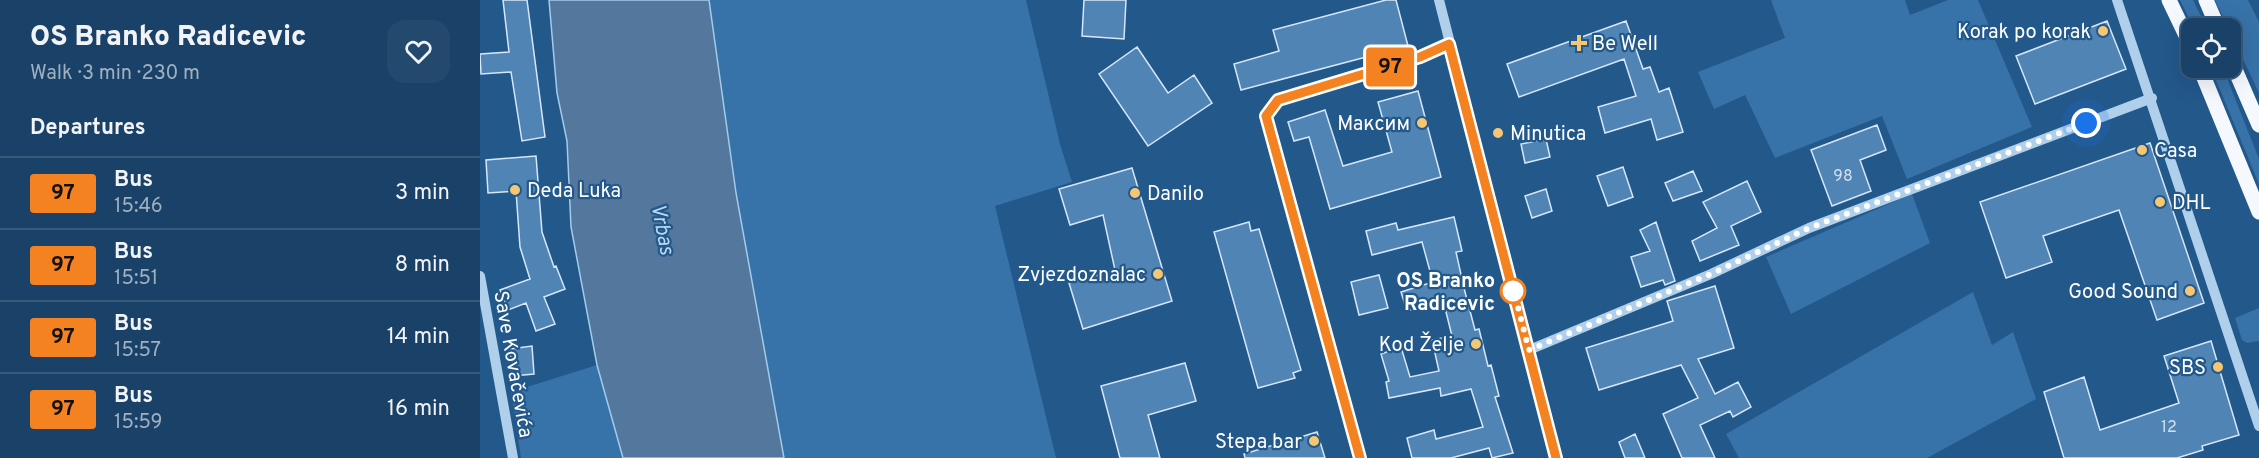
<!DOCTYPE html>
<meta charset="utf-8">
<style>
:root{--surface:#1a4268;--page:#23496e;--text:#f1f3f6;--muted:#9fb0c0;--line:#385b7c}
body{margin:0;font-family:Overpass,sans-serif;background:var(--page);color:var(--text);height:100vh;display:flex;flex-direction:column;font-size:22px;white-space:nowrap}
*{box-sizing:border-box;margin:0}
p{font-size:20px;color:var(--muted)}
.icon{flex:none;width:33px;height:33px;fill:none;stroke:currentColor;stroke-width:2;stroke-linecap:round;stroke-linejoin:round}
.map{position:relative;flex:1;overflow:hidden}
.drawer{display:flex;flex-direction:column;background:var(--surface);width:480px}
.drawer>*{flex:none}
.badge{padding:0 12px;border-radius:4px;font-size:21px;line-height:39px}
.buttons{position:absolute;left:1701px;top:18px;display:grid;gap:12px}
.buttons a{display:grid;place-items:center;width:60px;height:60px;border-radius:12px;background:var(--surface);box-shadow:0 6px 24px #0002,0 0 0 2px var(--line);font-size:30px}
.you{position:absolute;width:30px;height:30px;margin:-15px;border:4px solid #fff;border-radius:50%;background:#1a73e8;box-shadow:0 0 0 9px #1a73e833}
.map>.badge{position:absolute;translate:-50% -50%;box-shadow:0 0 0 3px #fff}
h2{padding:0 30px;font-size:22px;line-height:54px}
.round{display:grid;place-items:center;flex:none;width:63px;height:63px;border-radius:18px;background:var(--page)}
.overview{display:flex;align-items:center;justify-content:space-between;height:102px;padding:0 30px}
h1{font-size:28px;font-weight:800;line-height:45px}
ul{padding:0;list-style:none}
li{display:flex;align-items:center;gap:18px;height:72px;padding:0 30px;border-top:2px solid var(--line)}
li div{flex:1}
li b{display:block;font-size:22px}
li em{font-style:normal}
li .badge{min-width:66px;font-weight:700;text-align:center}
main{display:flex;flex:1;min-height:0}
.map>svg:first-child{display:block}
</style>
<main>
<section class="drawer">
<div class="overview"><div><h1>OS Branko Radicevic</h1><p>Walk · 3 min · 230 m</p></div><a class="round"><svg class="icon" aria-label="heart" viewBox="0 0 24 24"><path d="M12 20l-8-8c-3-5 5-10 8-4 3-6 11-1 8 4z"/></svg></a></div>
<h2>Departures</h2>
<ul>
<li><span class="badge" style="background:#f58220;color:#111">97</span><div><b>Bus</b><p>15:46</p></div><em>3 min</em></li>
<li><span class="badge" style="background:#f58220;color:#111">97</span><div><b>Bus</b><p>15:51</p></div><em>8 min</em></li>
<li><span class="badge" style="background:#f58220;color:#111">97</span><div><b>Bus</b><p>15:57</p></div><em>14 min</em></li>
<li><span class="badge" style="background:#f58220;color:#111">97</span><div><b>Bus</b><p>15:59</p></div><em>16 min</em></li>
</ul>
</section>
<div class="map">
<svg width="1779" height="458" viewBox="0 0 1779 458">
<rect width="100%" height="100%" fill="#23588b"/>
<path fill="#3772a8" d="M229,0H546L580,144L592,182L515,206L576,458H304L256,193Z
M1291,0H1425L1430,15L1468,0H1498L1552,127L1427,179L1402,116L1295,158L1265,95L1234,109L1218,72L1305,38Z
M1700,0H1713L1727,28H1714Z
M1735,0H1768L1779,22V93Z
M1731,68H1743L1779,159V184Z
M1432,194L1450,243L1311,314L1286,257Z
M1493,292L1512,345L1533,332L1556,399L1447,458H1259L1246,434Z
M1779,308V341L1767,343L1762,340L1755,318Z
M117,365L143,458H41L31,392Z"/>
<path fill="#54789d" stroke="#a4caec" stroke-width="1.5" d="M69,0H229L256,193L304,458H143L117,365L91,227L87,141L77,93Z"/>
<path fill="#5084b4" stroke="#d5e7f8" stroke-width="1.5" d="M23,0H47L65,137L42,141L31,72L1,74L0,54L29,52Z
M604,0H646L644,39L602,36Z
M906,0H916L928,46L761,90L754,64L799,51L793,30Z
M1146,21L1163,69L1170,67L1179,92L1189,88L1203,132L1177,140L1171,119L1125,133L1118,107L1156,96L1144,59L1039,97L1027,64Z
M1627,21L1646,69L1555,104L1536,56Z
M657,47L688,93L714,75L732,103L668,146L619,74Z
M938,91L961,177L850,209L829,137L814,141L808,122L845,110L863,166L912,152L898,102Z
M1397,125L1406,150L1380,160L1391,191L1352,206L1331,150Z
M1066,139L1070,157L1045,163L1041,144Z
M1670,143L1724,303L1677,320L1639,210L1563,236L1572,262L1526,278L1500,202Z
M56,156L62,232L74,267L76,266L85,289L64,297L75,324L56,331L46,303L28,310L20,290L50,279L40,247L36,191L8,193L6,160Z
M1143,167L1153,197L1128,206L1117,176Z
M652,168L692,301L603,329L589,283L635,270L623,215L590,225L579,189Z
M1213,171L1222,191L1193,201L1185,183Z
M1267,181L1281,212L1251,226L1259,245L1220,261L1212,241L1237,228L1223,202Z
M1066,189L1072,211L1052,218L1045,196Z
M974,217L982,251L976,252L984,288L995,330L999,329L1008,366L1011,365L1019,396L1015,397L1033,453L1012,458L1009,448L971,458H932L927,438L954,430L956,439L1003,427L991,389L961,396L960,388L909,398L906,382L909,381L901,354L921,347L930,377L959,371L952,340L972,336L963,300L927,311L921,292L953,282L942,242L892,255L886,231L916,223L918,230Z
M769,222L771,231L779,229L821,370L813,373L815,378L778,388L734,232Z
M1176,222L1195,281L1185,285L1183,280L1161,287L1151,257L1170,251L1160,230Z
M899,275L908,308L879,315L871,282Z
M1235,286L1254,348L1218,359L1235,394L1258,382L1271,407L1253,417L1250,411L1220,425L1235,458H1202L1183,414L1218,398L1201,365L1119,390L1106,348L1193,321L1187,301Z
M1731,341L1759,435L1722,446L1723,450L1697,458H1584L1564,392L1604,377L1620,430L1699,403L1684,356Z
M52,346L54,374L33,376L30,349Z
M705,363L716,401L668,415L680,458H640L621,386Z
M837,432L845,458H765L764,454Z
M1155,434L1165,458H1145L1139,442Z"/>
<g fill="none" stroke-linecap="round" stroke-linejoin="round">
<path stroke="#b0cfeb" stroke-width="10" d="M959,0L1076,458
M1637,0L1779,426
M0,276L33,458
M1049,350L1231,274L1329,228L1672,98
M880,458L786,116L798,100L940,57L969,44"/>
<path stroke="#f5f9fe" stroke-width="15" d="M1689,0L1712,48
M1726,0L1738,28
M1750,58L1779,125
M1720,68L1779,212"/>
</g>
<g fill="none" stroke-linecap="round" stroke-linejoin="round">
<g stroke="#fff" stroke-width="14">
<path id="line" d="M880,458L786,116L798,100L940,57L969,44L1076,458"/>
</g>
<use href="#line" stroke="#f58220" stroke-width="9"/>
<path stroke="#fff" stroke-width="6" stroke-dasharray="0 10.8" d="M1033,291L1032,284L1049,350L1231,274L1329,228L1606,123"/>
</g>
<g fill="#f6c773" stroke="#23588b" stroke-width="2">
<circle cx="1623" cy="31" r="6"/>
<path d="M1096 34h6v6h6v6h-6v6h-6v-6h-6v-6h6z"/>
<circle cx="942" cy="123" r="6"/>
<circle cx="1018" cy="133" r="6"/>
<circle cx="1662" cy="150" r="6"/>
<circle cx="35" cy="190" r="6"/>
<circle cx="655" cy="193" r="6"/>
<circle cx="1680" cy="202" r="6"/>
<circle cx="678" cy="274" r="6"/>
<circle cx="1710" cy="291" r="6"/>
<circle cx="996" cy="344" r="6"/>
<circle cx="1738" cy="367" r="6"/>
<circle cx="834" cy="441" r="6"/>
</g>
<circle fill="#fff" stroke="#f58220" stroke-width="3" cx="1033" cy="291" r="12"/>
<g text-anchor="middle" stroke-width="4.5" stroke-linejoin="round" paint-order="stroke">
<g font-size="16" fill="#d3e0ec">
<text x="1363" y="181">98</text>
<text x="1689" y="432">12</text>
</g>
<g font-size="20" fill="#fff" stroke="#23588b" text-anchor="end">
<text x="1611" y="38">Korak po korak</text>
<text x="1112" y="50" text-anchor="start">Be Well</text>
<text x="930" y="130">Максим</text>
<text x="1030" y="140" text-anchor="start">Minutica</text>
<text x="1674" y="157" text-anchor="start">Casa</text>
<text x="47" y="197" text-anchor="start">Deda Luka</text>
<text x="667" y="200" text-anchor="start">Danilo</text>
<text x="1692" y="209" text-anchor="start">DHL</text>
<text x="666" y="281">Zvjezdoznalac</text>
<text x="1698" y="298">Good Sound</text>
<text x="984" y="351">Kod Želje</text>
<text x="1726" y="374">SBS</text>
<text x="822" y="448">Stepa bar</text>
</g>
<g font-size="20" font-weight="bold" fill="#fff" stroke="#23588b" text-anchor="end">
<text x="1015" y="287">OS Branko<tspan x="1015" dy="23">Radicevic</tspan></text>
</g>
<g font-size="20" fill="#fff" stroke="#23588b">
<text transform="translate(34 364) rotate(80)" y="7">Save Kovačevića</text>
</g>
<g font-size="21" font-style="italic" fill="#bcd8f2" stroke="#23588b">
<text transform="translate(183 229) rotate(79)" y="7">Vrbas</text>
</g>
</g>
</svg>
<div class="buttons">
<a><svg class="icon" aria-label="locate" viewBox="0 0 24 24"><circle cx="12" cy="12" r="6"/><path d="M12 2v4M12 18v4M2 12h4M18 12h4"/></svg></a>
</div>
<div class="you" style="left:1606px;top:123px"></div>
<b class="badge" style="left:910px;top:67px;background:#f58220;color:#111">97</b>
</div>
</main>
